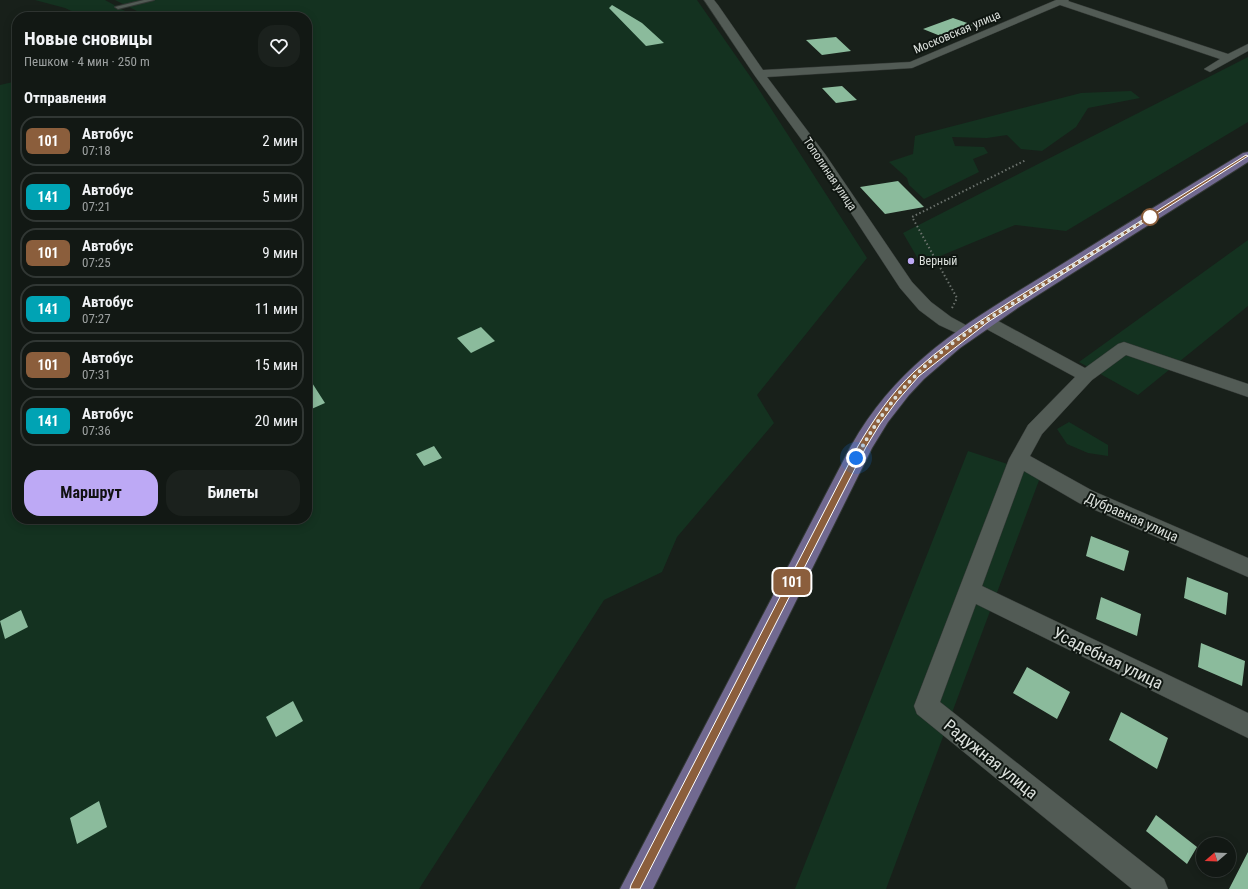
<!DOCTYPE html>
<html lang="ru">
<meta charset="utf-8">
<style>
:root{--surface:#121814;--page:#1b211d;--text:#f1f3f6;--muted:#9ca0a0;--line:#313734;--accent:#bda9f5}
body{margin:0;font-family:"Roboto Condensed",sans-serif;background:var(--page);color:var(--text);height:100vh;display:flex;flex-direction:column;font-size:15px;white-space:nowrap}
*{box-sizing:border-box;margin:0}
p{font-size:13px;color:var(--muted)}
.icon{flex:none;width:22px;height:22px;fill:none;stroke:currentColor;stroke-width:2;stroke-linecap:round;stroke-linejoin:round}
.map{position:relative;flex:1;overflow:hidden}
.drawer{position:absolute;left:12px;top:12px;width:300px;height:512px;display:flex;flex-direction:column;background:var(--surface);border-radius:16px;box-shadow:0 2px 10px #0003,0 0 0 1px var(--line)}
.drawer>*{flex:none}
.badge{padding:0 8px;border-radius:6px;font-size:14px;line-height:26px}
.needle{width:26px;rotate:251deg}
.fabs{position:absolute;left:1196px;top:837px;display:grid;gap:8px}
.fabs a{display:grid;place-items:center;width:40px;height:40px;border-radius:50%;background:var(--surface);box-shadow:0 2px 10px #0003,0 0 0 1px var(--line);font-size:20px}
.you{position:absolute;width:20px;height:20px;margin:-10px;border:3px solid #fff;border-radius:50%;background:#1a73e8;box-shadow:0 0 0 6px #1a73e833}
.map>.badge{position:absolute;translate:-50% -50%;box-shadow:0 0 0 2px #fff}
h2{padding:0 12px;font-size:15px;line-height:36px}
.round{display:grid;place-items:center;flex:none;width:42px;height:42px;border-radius:16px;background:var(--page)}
.headline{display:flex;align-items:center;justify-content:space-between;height:68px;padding:0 12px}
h1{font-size:19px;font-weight:700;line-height:30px}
.cta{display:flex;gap:8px;margin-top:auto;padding:8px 12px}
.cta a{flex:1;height:46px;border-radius:16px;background:var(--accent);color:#111;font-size:16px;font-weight:700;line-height:46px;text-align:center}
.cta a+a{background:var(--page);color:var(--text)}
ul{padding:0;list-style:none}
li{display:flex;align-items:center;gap:12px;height:50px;margin:0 8px 6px;padding:0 4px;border:2px solid var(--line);border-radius:16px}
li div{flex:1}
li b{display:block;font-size:15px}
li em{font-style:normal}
li .badge{min-width:44px;font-weight:700;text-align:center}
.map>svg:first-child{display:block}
</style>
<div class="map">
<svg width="1248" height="889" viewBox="0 0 1248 889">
<rect width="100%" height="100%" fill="#18201a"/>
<path fill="#143220" d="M35,0H105L136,17H84L65,8Z
M115,0H697L754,82L867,258L757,395L774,423L677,537L662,572L604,600L419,889H0V85L17,81V519H307V17H149Z
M1248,57V122L1066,231L1015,225L921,264L903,233Z
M1131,91L1140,98L1088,108L1076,127L1042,151L1021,149L1007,135L987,138L952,137L955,146L984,147L988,153L973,159L979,172L924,199L909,185L907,178L889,162L913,154L915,136L1081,93Z
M1248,240V306L1138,395L1079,362Z
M1069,422L1108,445V456L1088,453L1067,444L1057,429Z
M968,451L1041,475L886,889H795Z"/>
<path fill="#8bbb9c" d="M612,5L642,23L664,43L646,46L609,8Z
M953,18L973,25L943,37L923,29Z
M836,37L851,51L822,55L806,40Z
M842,86L857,100L836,103L822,88Z
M898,181L924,207L885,214L860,187Z
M481,327L495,341L471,353L457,338Z
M307,375L325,403L307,411Z
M434,446L442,458L424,466L416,454Z
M1091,536L1129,551L1124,571L1086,556Z
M1187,577L1228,593L1226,615L1184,598Z
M1101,597L1141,614L1137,636L1096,619Z
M21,610L28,627L5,639L0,621Z
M1201,643L1245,661L1242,686L1198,667Z
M1027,667L1070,692L1057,719L1013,693Z
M293,701L303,721L276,737L266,717Z
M1121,712L1168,738L1157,769L1109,740Z
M99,801L107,827L77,844L70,818Z
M1156,815L1197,847L1187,864L1146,831Z
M1248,852V889H1229Z"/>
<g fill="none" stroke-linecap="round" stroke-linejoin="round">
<g stroke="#333835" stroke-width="2">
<path id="service" d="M144,0H154L118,9L115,7Z"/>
</g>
<g stroke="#333835" stroke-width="1">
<path id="minor" d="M704,0H714L718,5L763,70L910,62L1056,0H1069L1068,1L1228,54L1248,44V51L1210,72L1204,69L1220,59L1060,5L912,68L767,77L825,154L912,282L931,302L951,317L973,329L975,333L973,337L967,338L939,325L919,310L900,288L815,158L755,76Z
M985,316L991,317L1085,368L1118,344L1124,342L1248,384V397L1126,355L1092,380L1042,434L1030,456L1093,491L1248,558V577L1079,503L1024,471L982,586L1248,713V738L976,604L940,702L1164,879L1168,889H1132L917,714L914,706L1009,459L1028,425L1075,377L979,325L977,321L979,317Z"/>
</g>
<g stroke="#333835" stroke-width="2">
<path id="primary" d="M1248,152V162L1019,307L960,348L924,379L909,395L888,422L872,448L653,889H620L851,446C901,357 976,318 1059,266C1120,228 1182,190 1243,153Z"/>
</g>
<path stroke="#6c736e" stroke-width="2" stroke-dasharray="1.5 2.5" stroke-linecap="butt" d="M952,308L957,298L912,217L1026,160"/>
<use href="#service" fill="#525b55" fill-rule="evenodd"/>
<use href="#minor" fill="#525b55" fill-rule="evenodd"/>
<use href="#primary" fill="#716990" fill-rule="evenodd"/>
</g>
<path fill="#8b5e3c" stroke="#fff" d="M1246,155L1248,156L988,322L919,376L897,401L880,424L866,447L640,889H630L631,885L858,446C874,419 892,392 915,371C961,329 1018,297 1072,264C1130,228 1188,191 1246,155Z"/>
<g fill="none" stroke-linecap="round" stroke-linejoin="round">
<path stroke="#dbe0dc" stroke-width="4" stroke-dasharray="0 7.2" d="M856,458C872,428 891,400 916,375C950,340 995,315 1036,289C1076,264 1115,239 1154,214L1150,217"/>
</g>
<circle fill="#fff" stroke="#8b5e3c" stroke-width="2" cx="1150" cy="217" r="8"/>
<circle fill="#bda9f5" stroke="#0f1611" stroke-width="1.5" cx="911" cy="261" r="4"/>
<g text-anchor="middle" stroke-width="4" stroke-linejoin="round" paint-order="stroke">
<g font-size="12" fill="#dbe0dc" stroke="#0f1611">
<text transform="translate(957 32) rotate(-23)" y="4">Московская улица</text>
<text transform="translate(830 174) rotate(56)" y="4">Тополиная улица</text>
</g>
<g font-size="12" fill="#dbe0dc" stroke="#0f1611" text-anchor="start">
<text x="919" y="265">Верный</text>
</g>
<g font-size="14" fill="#dbe0dc" stroke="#0f1611">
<text transform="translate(1132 517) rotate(24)" y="5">Дубравная улица</text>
</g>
<g font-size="17" fill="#dbe0dc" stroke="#0f1611">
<text transform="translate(1108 658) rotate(26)" y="6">Усадебная улица</text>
<text transform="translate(991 759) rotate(39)" y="6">Радужная улица</text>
</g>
</g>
</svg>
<div class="fabs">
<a><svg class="needle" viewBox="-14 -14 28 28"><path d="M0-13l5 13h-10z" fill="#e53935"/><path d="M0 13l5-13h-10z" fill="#9ca0a0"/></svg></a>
</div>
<div class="you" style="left:856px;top:458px"></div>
<b class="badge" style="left:792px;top:582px;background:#8b5e3c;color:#fff">101</b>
<section class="drawer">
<div class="headline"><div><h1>Новые сновицы</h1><p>Пешком · 4 мин · 250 m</p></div><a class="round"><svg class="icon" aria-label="heart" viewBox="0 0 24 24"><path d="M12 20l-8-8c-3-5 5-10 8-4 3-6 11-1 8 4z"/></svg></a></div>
<h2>Отправления</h2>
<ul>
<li><span class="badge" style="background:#8b5e3c;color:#fff">101</span><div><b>Автобус</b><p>07:18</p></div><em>2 мин</em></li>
<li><span class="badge" style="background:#00a3b4;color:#fff">141</span><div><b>Автобус</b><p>07:21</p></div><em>5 мин</em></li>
<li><span class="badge" style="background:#8b5e3c;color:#fff">101</span><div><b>Автобус</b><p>07:25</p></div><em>9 мин</em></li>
<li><span class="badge" style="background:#00a3b4;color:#fff">141</span><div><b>Автобус</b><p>07:27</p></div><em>11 мин</em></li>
<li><span class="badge" style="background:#8b5e3c;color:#fff">101</span><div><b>Автобус</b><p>07:31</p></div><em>15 мин</em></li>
<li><span class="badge" style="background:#00a3b4;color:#fff">141</span><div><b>Автобус</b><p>07:36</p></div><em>20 мин</em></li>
</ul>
<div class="cta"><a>Маршрут</a><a>Билеты</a></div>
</section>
</div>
